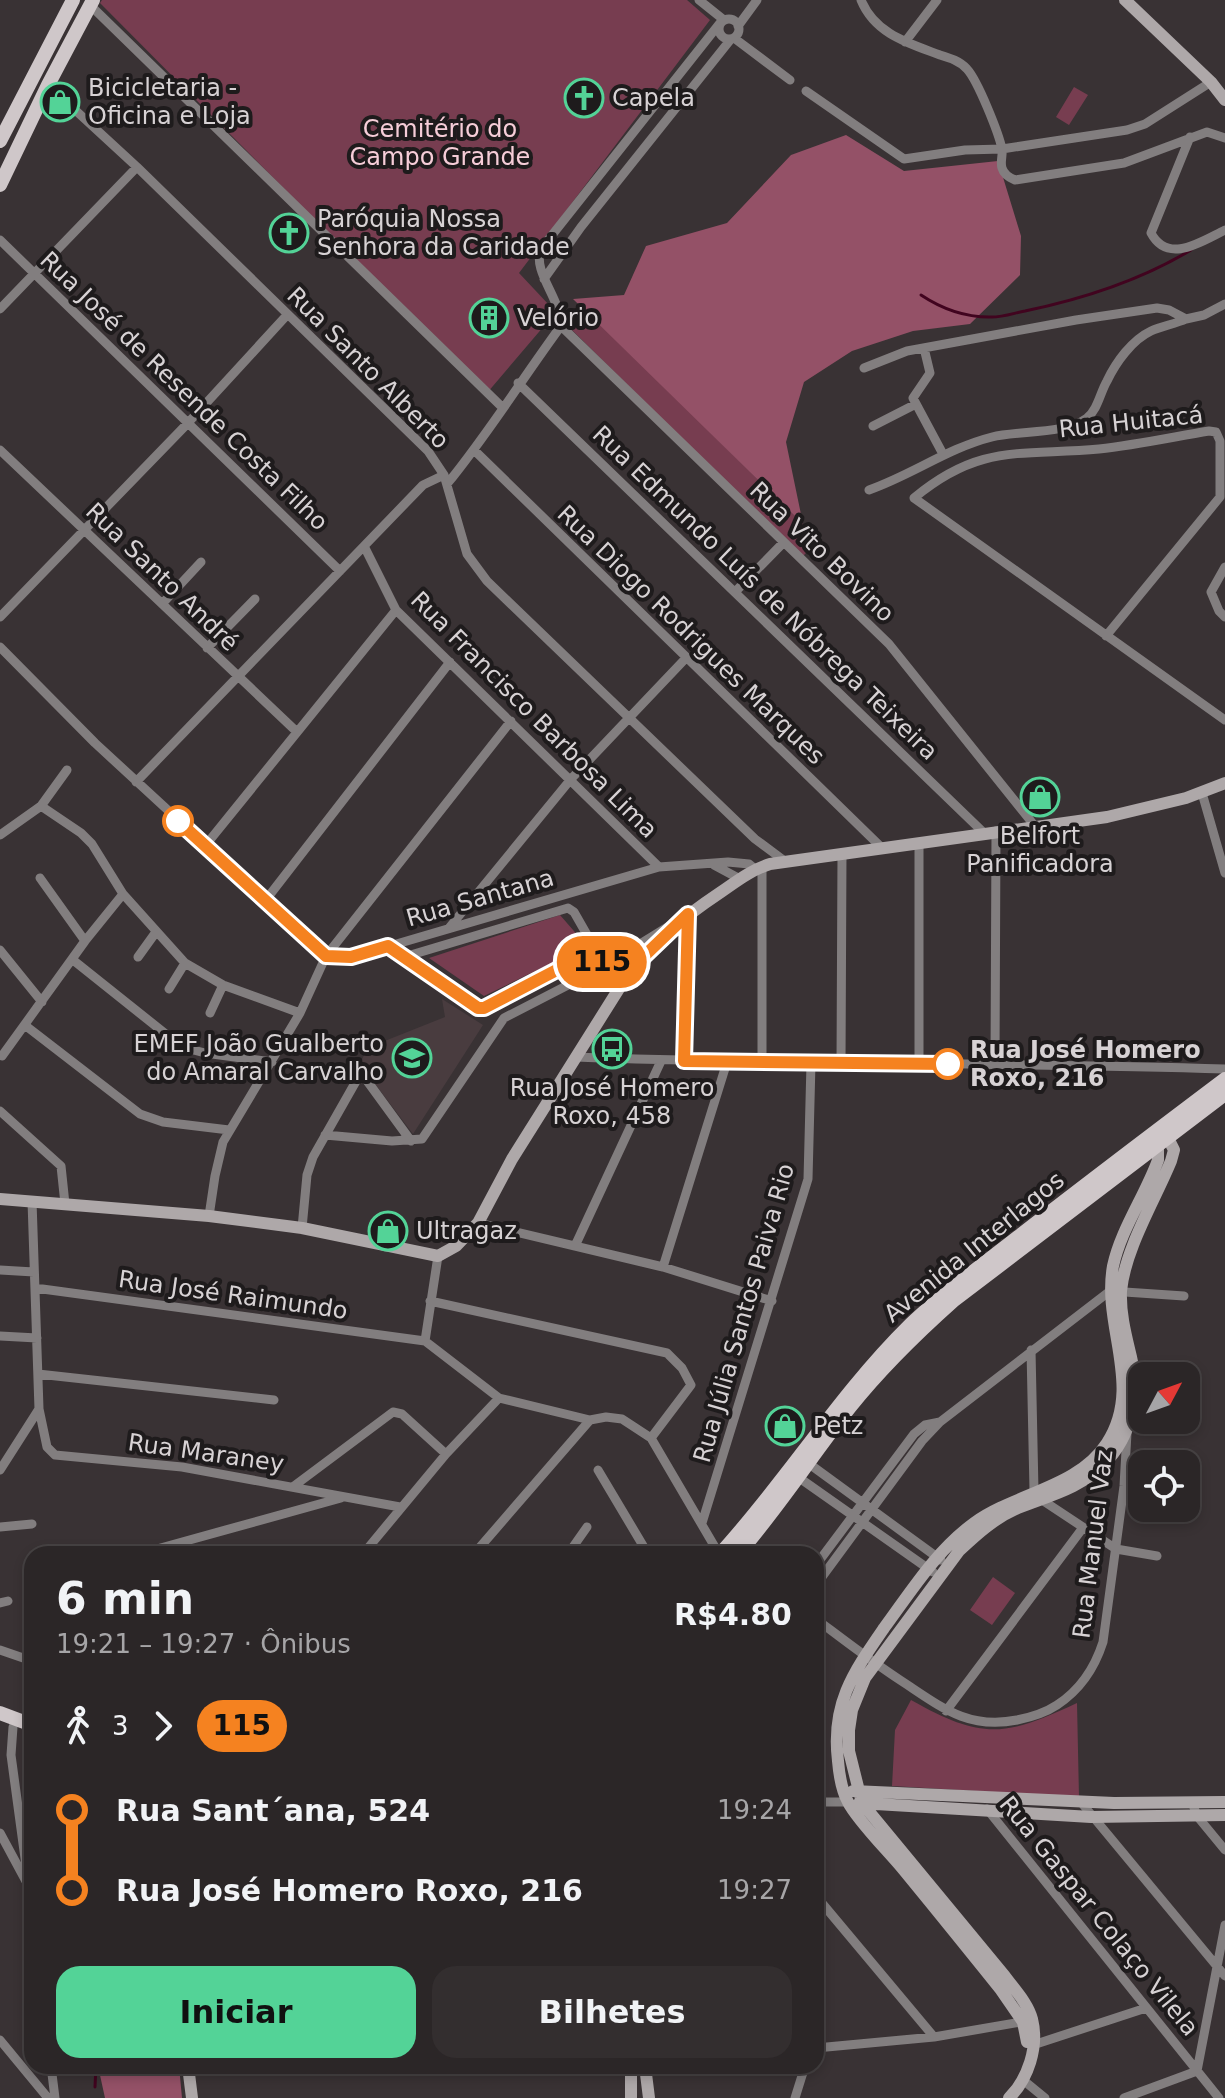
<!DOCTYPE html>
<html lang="pt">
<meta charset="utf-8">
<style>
:root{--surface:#2b2627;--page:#332e2f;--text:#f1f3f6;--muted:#a6a5a7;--line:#474344;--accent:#53d397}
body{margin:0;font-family:"DejaVu Sans",sans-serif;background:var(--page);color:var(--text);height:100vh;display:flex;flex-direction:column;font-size:30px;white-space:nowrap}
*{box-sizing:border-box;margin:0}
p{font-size:26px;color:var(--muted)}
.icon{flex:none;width:44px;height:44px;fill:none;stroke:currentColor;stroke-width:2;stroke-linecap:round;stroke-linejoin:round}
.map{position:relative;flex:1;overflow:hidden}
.sheet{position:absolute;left:24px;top:1546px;width:800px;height:528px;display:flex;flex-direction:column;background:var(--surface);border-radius:24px;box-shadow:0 4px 12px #0003,0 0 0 2px var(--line)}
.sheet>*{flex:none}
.badge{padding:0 16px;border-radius:26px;font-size:28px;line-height:52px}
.needle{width:52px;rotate:49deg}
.fabs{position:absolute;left:1128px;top:1362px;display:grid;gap:16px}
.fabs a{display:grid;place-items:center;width:72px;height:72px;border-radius:16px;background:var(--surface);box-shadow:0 4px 12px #0003,0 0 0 2px var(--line);font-size:40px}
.map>.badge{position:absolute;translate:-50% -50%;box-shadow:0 0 0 4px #fff}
.legs{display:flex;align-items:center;gap:12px;height:88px;padding:0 32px;font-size:26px}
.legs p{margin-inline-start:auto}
.headline{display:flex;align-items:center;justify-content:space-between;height:136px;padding:0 32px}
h1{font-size:44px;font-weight:700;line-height:60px}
.action{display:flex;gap:16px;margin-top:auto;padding:16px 32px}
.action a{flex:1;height:92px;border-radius:24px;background:var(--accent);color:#111;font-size:32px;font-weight:700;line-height:92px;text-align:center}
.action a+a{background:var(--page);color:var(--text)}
ul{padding:0 32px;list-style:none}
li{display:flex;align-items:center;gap:28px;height:80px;font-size:30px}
li i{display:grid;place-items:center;width:12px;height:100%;margin:0 10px;background:currentColor}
li i::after{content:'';width:20px;height:20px;margin:-10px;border:6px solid;border-radius:50%;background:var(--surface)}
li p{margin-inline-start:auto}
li:first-child i{background:linear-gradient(#0000 50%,currentColor 0)}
li:last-child i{background:linear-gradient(currentColor 50%,#0000 0)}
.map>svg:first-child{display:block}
</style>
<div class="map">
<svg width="1225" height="2098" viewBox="0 0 1225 2098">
<rect width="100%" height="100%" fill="#393234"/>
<path fill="#493c3f" d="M442,999L483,1025L413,1134L366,1072L358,1069L367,1048L445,1017Z"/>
<path fill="#773d50" d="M102,0H687L710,20L519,273L550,306V319L487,393L100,3Z
M1074,87L1088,95L1069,125L1056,117Z
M587,310L819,540L802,557L570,328Z
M560,915L587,946L484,996L429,958Z
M993,1577L1015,1593L992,1625L970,1610Z
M911,1700C982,1740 1005,1737 1077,1703L1079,1797L892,1786L895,1730Z"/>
<path fill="#945167" d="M846,135L904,171L998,161L1021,236L1020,275L970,324L913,331L852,351L804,382L786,442L803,524L573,299L624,295L646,246L727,223L791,155Z
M98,2066H179L182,2098H105Z"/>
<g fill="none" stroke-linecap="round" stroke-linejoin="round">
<path stroke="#41041f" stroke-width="3" d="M921,295C942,309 963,317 989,317C1001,318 1014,313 1025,311C1083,299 1141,280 1191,250
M95,2087L96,2066"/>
<path stroke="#827e7f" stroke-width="9" d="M699,0L724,20
M861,0C875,34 908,43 940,55C950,58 960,61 967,69C978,81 999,134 1002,149C1003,155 1000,162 1002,168C1004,175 1010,178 1015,180L1124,163L1207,132L1225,138
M90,5L503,408
M719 29a10 10 0 1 1 20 0a10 10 0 1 1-20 0Z
M738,26L757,0
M734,38L790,80
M905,42L937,0
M48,85L137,167L428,451L444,475L467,554L487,581L755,839L786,862
M806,91L904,159L965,150L1002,149L1127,130L1145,124L1211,82
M1190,137L1151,233C1168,265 1202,241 1225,230
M0,240L340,571
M544,279L581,227L731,39
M0,309L137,167
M561,326L889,644L1034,825
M924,348L930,373L913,398L943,454
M864,368L907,351L1076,320L1157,308L1169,310L1186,319L1204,315L1225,304
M518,383L984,833
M873,426L916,404
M0,450L297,732
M474,450L881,847
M447,484C488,434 522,379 561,326C561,298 532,272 541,249L720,23
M869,490C912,475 948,448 992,437C1020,430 1064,435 1087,418C1098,409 1100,393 1107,381C1116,362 1132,340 1151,331C1162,326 1175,324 1186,319
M364,546L396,610L659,867
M1225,567L1211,592L1219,611L1225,617
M736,591L783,543
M162,604L201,562
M0,617L187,424L287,315
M1106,636L1220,497V441L1216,432L1209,431C1173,437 1136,445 1099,449C1021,456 980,443 914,498L1225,720
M0,647L95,743L326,956L342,958L359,955L659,867L728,862L749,864L755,869
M207,648L255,599
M136,782L423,485L444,475
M1202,793L1225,873
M41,806L81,833L92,844L123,894L185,963L223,985L300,1013
M0,835L41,806L67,770
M205,846L396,610
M714,865L740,879
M40,878L85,941
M265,901L450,662
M449,928L571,779L686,658
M388,946L480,1008L595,950
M0,950L42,1002
M138,957L156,932
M404,957L568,908L574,912L606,968
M73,960L182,1047L205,1053L272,1062
M604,968L640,960
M169,989L185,963
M210,1013L223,985
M26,1026L140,1114L163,1122L229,1130
M2,1056L85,941L123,894
M576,1057C792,1065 1008,1062 1225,1069
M684,1061L688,914
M762,1063V867
M995,1063L996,831
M841,1064L842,853
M919,1064V844
M0,1111L61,1166L65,1204
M325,1135L392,1141L422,1139L504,1018L601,968L669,926
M209,1216L215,1176L223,1142L300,1013L326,956L511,721
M478,1223L663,1267L772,1301
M302,1228L307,1175L313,1157L359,1076L365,1078L411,1141
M575,1246L661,1061
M438,1256L425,1341L499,1398L590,1420L606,1417L622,1419L651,1438L719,1554
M663,1267L727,1062
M0,1270L34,1272
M35,1288L425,1341
M430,1301L667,1353L682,1368L691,1385L651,1438
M0,1336L37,1338
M1031,1350L1034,1491L1042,1500L1116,1549L1157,1556
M38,1374L274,1400
M39,1409L47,1447L55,1455L182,1467L400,1507
M808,1463L941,1560
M0,1470L39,1409L32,1201
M598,1470L648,1554
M798,1477L933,1572
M294,1486L393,1412L402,1414L446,1454
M702,1523L808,1179L811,1063
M0,1527L32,1524
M139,1554L341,1498
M363,1554L446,1454L499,1398
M474,1554L590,1420
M568,1554L587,1527
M816,1565L914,1434L925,1425L940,1422
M816,1585L922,1441L940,1422L1110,1291L1184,1296
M0,1603L8,1601
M816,1619C844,1640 871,1661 900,1680C940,1706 967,1730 1017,1720C1032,1717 1045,1713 1057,1705C1080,1690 1095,1667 1103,1642L1124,1486L1127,1433
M0,1650L32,1661
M946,1711L1082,1529
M13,1727L11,1755L32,1910
M1080,1801L1225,1976
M816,1802H848
M1192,1802L1197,1816L1225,1850
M987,1809L1219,2098
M0,1833L27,1883
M816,1896L934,2037
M816,1976L819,1996L816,2020
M0,2040L48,2098
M1033,2045L1146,2008
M816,2048L934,2037L1027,2021
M51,2066L55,2098
M1023,2080L1045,2098
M795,2098L805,2066
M1124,2098L1197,2071L1225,1925"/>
<path stroke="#aea8a9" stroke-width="12" d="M1125,0L1211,82L1225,100
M0,1199L209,1216L302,1228L438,1256L456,1246L478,1223L512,1159L620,987C649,945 679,920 721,892C737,881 751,870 770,864L1107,817L1186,798L1225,783
M853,1791L1114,1803L1225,1802
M859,1803L1091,1817L1225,1815
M1027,2042L1023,2022L1001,1990C968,1949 935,1908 902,1868C887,1850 857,1820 848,1802C842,1791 839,1773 838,1761C831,1704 853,1673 884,1628C912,1590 936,1551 974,1523C1015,1493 1078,1488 1107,1443C1144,1386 1102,1327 1113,1266C1121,1229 1145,1196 1158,1160V1146L1153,1140
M188,2066L192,2098
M645,2066L649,2098
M631,2098V2066
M1009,2098C1028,2079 1039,2047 1032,2019C1028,2003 1014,1989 1004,1975L862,1803L849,1751V1730L852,1710L865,1678L959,1551C977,1534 996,1517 1018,1508C1050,1495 1079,1489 1104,1464C1132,1436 1140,1395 1131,1357C1126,1336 1120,1314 1121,1291C1125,1249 1155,1200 1171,1161L1174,1150L1164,1130"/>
<path stroke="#cfc7c9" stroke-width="14" d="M0,141L73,0
M0,185L48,85L93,0
M720,1554C787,1481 839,1395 910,1325C943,1293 981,1266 1018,1237C1086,1184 1156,1131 1225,1079
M738,1554C779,1507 812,1455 850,1407C881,1368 916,1334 953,1301L1225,1094
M0,1713L32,1725"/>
</g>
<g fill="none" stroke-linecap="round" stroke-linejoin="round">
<g stroke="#fff" stroke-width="18">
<path id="line-1" d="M178,821L326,956L351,957L388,946L478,1008H484L595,950L606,968L640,960L688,914L684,1061L948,1064"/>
</g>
<use href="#line-1" stroke="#f58220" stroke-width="12"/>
</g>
<defs>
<g id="church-ring" transform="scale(2)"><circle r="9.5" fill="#1e1b1c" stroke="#53d397" stroke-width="1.5"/><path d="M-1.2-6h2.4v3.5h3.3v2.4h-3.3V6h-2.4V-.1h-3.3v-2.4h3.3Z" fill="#53d397"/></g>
<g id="shop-ring" transform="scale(2)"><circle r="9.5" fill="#1e1b1c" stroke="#53d397" stroke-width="1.5"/><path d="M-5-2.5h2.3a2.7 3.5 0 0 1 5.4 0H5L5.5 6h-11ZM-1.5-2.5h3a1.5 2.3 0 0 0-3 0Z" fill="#53d397"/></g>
<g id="building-ring" transform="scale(2)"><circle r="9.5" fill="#1e1b1c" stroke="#53d397" stroke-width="1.5"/><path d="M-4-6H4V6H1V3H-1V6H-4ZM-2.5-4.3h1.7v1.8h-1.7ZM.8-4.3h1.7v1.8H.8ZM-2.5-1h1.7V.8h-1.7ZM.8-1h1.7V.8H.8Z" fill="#53d397"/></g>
<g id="bus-ring" transform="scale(2)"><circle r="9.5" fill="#1e1b1c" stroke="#53d397" stroke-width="1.5"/><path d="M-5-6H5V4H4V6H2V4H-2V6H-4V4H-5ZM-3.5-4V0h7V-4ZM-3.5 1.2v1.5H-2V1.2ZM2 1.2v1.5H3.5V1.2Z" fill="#53d397"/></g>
<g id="school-ring" transform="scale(2)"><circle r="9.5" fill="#1e1b1c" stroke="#53d397" stroke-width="1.5"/><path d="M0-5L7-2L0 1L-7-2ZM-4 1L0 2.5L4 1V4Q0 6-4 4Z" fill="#53d397"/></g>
</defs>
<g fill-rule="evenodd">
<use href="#church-ring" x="584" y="98"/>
<use href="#shop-ring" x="60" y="102"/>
<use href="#church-ring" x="289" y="233"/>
<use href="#building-ring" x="489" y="318"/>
<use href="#shop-ring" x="1040" y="797"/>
<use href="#bus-ring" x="612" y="1049"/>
<use href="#school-ring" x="412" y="1058"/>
<use href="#shop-ring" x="388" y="1231"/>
<use href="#shop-ring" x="785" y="1426"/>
</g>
<g fill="#fff" stroke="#f58220" stroke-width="4">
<circle cx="178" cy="821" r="14"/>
<circle cx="948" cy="1064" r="14"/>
</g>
<g text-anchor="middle" stroke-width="8" stroke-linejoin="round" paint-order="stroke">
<g font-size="24" fill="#d7d2d4" stroke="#1e1b1c" text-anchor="start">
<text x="88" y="96">Bicicletaria -<tspan x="88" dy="28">Oficina e Loja</tspan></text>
<text x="612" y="106">Capela</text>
<text x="317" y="227">Paróquia Nossa<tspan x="317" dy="28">Senhora da Caridade</tspan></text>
<text x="517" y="326">Velório</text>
<text x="1040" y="844" text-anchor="middle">Belfort<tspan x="1040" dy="28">Panificadora</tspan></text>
<text x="384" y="1052" text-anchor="end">EMEF João Gualberto<tspan x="384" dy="28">do Amaral Carvalho</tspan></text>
<text x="612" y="1096" text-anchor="middle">Rua José Homero<tspan x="612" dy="28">Roxo, 458</tspan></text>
<text x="416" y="1239">Ultragaz</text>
<text x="813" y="1434">Petz</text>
</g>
<g font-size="24" fill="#f6cdd8" stroke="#1e1b1c">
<text x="440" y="137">Cemitério do<tspan x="440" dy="28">Campo Grande</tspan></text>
</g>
<g font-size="24" fill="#d7d2d4" stroke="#1e1b1c">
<text transform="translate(368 368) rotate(45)" y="8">Rua Santo Alberto</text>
<text transform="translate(184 391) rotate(44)" y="8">Rua José de Resende Costa Filho</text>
<text transform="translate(1131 422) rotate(-6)" y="8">Rua Huitacá</text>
<text transform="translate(822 552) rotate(44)" y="8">Rua Vito Bovino</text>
<text transform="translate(162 577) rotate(44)" y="8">Rua Santo André</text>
<text transform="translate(765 593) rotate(44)" y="8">Rua Edmundo Luís de Nóbrega Teixeira</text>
<text transform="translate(691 635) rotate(44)" y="8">Rua Diogo Rodrigues Marques</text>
<text transform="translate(534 715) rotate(45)" y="8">Rua Francisco Barbosa Lima</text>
<text transform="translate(480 898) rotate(-16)" y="8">Rua Santana</text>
<text transform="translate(974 1247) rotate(-39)" y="8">Avenida Interlagos</text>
<text transform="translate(233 1295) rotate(8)" y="8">Rua José Raimundo</text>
<text transform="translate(744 1313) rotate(-74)" y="8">Rua Júlia Santos Paiva Rio</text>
<text transform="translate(206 1453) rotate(8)" y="8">Rua Maraney</text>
<text transform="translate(1093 1544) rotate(-83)" y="8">Rua Manuel Vaz</text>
<text transform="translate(1099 1916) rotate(51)" y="8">Rua Gaspar Colaço Vilela</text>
</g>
<g font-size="24" font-weight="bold" fill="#d7d2d4" stroke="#1e1b1c" text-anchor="start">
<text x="970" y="1058">Rua José Homero<tspan x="970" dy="28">Roxo, 216</tspan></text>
</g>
</g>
</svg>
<div class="fabs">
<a><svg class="needle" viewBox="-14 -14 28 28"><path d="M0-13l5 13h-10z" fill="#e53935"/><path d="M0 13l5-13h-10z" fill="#a6a5a7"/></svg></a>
<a><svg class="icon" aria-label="locate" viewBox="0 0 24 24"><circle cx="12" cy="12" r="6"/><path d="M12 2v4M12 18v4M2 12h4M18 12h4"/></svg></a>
</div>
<b class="badge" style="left:602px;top:962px;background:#f58220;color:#111">115</b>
<section class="sheet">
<div class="headline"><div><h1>6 min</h1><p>19:21 – 19:27 · Ônibus</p></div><b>R$4.80</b></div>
<div class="legs"><svg class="icon" aria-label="walk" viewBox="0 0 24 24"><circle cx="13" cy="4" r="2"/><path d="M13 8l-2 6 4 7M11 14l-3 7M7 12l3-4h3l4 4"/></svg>3<svg class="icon" aria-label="forward" viewBox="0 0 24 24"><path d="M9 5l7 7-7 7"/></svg><b class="badge" style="background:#f58220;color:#111">115</b></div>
<ul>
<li><i style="color:#f58220"></i><b>Rua Sant´ana, 524</b><p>19:24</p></li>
<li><i style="color:#f58220"></i><b>Rua José Homero Roxo, 216</b><p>19:27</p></li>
</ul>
<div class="action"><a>Iniciar</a><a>Bilhetes</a></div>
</section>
</div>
